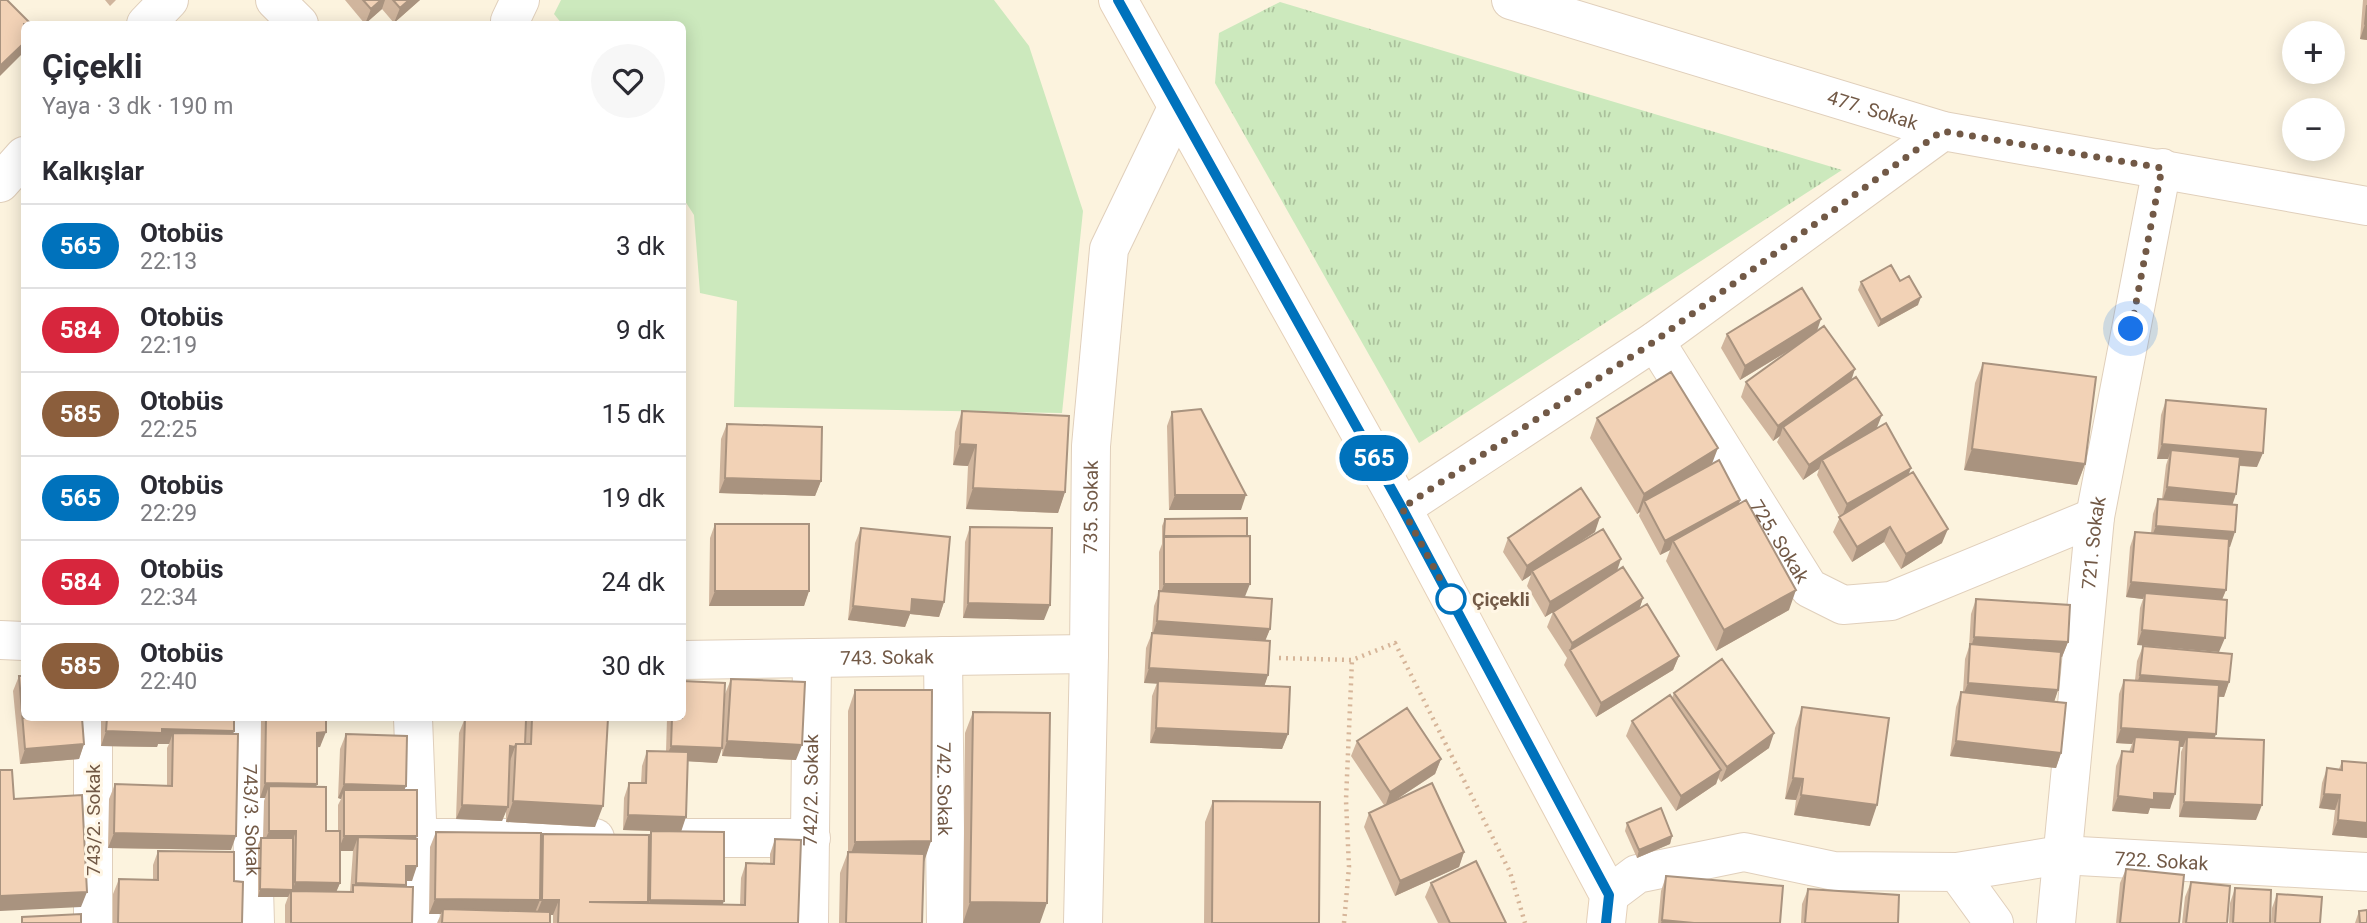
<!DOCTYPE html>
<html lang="tr">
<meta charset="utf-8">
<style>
:root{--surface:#fff;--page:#f7f7f7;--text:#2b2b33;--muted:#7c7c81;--line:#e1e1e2}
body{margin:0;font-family:Roboto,sans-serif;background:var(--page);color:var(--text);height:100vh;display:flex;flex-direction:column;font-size:26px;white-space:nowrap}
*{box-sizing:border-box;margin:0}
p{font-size:23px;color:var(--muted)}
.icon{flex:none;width:38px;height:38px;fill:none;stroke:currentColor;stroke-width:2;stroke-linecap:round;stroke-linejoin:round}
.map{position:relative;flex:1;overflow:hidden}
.sheet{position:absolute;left:21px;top:21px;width:665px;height:700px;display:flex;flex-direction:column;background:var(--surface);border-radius:10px;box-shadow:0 4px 18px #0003}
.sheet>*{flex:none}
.badge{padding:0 14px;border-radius:23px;font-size:24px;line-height:46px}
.tools{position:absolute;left:2282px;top:21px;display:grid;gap:14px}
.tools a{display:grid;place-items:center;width:63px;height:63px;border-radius:50%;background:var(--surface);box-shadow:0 4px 18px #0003;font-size:35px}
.you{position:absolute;width:35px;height:35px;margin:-18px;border:5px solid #fff;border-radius:50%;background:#1a73e8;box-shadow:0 0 0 10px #1a73e833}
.map>.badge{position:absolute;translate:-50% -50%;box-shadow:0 0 0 4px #fff}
h2{padding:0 21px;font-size:26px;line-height:63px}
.round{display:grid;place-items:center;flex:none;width:74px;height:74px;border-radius:37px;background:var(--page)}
.summary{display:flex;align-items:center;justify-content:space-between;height:119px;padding:0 21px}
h1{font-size:33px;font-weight:700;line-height:52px}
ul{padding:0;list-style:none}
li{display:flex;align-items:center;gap:21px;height:84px;padding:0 21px;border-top:2px solid var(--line)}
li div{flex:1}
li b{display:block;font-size:26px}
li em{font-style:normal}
li .badge{min-width:77px;font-weight:700;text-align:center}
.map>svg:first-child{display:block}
</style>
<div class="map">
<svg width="2367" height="923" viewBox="0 0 2367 923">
<defs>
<pattern id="grass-tufts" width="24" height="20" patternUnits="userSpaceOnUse" patternTransform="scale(1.75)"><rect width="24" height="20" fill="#cce9bd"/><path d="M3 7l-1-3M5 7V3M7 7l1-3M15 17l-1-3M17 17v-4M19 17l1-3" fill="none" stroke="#aac09b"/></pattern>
</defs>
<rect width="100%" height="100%" fill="#fcf3de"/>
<path fill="url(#grass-tufts)" d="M1280,2L1842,170L1419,443L1215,83L1219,33Z"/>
<path fill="#cce9bd" d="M561,0H994L1029,46L1083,211L1062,413L734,407L737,301L700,293L694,215L683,198L682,24H562L554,14Z"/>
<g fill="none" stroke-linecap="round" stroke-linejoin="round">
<g stroke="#e0cfbb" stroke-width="40">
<g id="minor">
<path d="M275,0L299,24"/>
<path d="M146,24L169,0"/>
<path d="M511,24L510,21L520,0"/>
<path d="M0,183L24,156"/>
<path id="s1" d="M1655,341L1809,588L1843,605L1891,601L2095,517"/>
<path d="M1402,508L1655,341L1943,131"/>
<path d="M0,640L24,641"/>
<path id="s2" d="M943,656L946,923"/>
<path id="s3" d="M682,660L1089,654"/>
<path d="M93,718V923"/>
<path id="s4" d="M249,718L255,923"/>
<path d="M413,718L421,923"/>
<path d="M418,838H595"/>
<path d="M673,838H811"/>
<path id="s5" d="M1957,872L2061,855L2367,872"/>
<path d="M1609,895L1637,874L1744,852L1834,871L1957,872L1994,923"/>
<path id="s6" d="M809,923L812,658"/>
<path id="s7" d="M1083,923L1089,654L1091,446L1109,249L1177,108"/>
<path id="s8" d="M2056,923L2095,517L2162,168"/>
</g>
</g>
<g stroke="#e0cfbb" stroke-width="40">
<g id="tertiary">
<path id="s9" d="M1511,0L1943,131L2367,206"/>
</g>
</g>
<g stroke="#e5d0b8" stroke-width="40">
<path id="secondary" d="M1118,0L1402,508L1609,895L1606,923"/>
</g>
<path stroke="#d6b599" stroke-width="4.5" stroke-dasharray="2 5" stroke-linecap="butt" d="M1279,658L1352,660L1395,643L1510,872L1525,923
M1344,923L1349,867L1346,800L1352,660"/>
<use href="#minor" stroke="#fff" stroke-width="38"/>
<use href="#tertiary" stroke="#fff" stroke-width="38"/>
<use href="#secondary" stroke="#fff" stroke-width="38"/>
</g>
<path fill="#d0b59d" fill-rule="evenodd" d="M105,0H116L110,6Z
M345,0H420L394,23L382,9L365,24Z
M2363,0H2367V40L2360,39Z
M1900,281L1918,305L1878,327L1858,290L1861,282Z
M1818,330L1851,380L1877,429L1909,474L1942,543L1901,569L1884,542L1852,562L1833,532L1840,517L1817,475L1819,469L1803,480L1777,442L1780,436L1773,441L1741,397L1746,382L1790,350L1740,380L1721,348L1727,334Z
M1983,363L2085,464L2077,485L1964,470L1975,383Z
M2166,400L2257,467L2239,466L2232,504L2230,547H2229L2226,590L2222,600L2137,645L2140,608L2143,599L2126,597L2130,547L2135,532L2151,533L2153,514L2158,499H2162L2166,465L2168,459H2157L2161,415Z
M962,411L1065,492L1058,513L966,509L968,466L953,465L955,432Z
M1172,412L1241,510H1169L1167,426Z
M1597,418L1711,465L1740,500L1739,504L1789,610L1716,651L1666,561L1670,550L1660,555L1639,516L1640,512L1637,514L1590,438Z
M727,424L821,481L815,496L719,493L721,439Z
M1165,519L1245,597L1270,629L1265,640L1268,675L1264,686L1288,734L1282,749L1150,743L1152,696L1157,683H1144L1146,648L1152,633L1154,606L1159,593V552L1162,544V526Z
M715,524L809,591L804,606H709L710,538Z
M970,527L1044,620L963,618L965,542Z
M861,528L944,602L939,617L910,614L905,627L848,620L855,543Z
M1595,532L1574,546L1617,571L1643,598L1639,609L1679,656L1673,670L1596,717L1564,665L1567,658L1547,627L1553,612L1545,617L1527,586L1531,575L1522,581L1503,552L1508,538Z
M1976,599L2068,642L2062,657H2061L2058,690L2054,702L2061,753L2056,768L1950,756L1956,707L1961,692H1963L1965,659L1969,647L1971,614Z
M2143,646L2229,682L2224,697H2219L2215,738L2256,820L2179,817L2181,752L2183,747L2179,746L2170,809L2150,808L2148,814L2112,811L2116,766L2122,751L2129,752L2132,744L2116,743L2119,694L2124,680H2135L2137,661Z
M19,676L84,744L79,759L20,764L13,691Z
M731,679L796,760L722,756L725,694Z
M855,690L931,841L923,862L922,923H839L840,873L848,852V711Z
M1674,693L1769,748L1721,782L1718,778L1716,784L1676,811L1626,736L1632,721L1672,698Z
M1802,707L1870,826L1794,815L1796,800L1785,799L1795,728Z
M973,712L1040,923H963L965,733Z
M101,718H234V731L233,734L231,850L108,848L109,799L115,784L167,786V748L169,744H158L157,747L101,746Z
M261,718H326L320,747H317V784L316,787L326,831H338V805L341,799L338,798L340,749L346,734L406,786L404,790L416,839L412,881H406L405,887L412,923H285V905L288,897H258V845L261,838H263L264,801L265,798H260ZM340,851H353L350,892H336L340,883Z
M465,718L525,720V718H608L595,827L506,822V810L502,821L456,819L459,733Z
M667,718H682L722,748L717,763L688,761L681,831L722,904L740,905L741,878L746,863L770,864V854L775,839L798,923H553V915H550V923H437L441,914H429L430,847L436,832L541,840L543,834L649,838L651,831H672L623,830L624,798L629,783H641L642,766L647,751L666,752Z
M1357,741L1441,759L1435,774L1394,801L1464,852L1459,867L1395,896L1364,827L1369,813L1384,805L1351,756Z
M2342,761L2367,763V838L2332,835L2335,810L2319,808L2322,783L2327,768L2339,769Z
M1213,801L1319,923H1204L1205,822Z
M1627,823L1672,836L1670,844L1637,858L1625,831Z
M158,851L234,881L242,923H113V894L119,879L153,880V865Z
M2126,869L2179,923H2116L2120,883Z
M1666,876L1780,923H1658L1661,891Z
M2191,882L2227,923H2182L2185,897Z
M1431,883L1506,923H1438L1425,897Z
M2235,888L2270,923H2229L2230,903Z
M1808,889L1898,923H1801L1802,904Z
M2277,894L2320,923H2271L2272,908Z
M2359,911L2367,923H2355Z"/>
<path fill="#a9937f" d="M381,0H385L382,9L365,24L371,9Z
M409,0H420L394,23L400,8Z
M2365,24L2367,25V40L2360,39Z
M24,43V52L0,76V66Z
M1921,297L1918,305L1878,327L1881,320Z
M1821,319L1816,334L1740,380L1745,366Z
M1855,369L1850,384L1783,427L1780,436L1773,441L1778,426Z
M1882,415L1876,430L1822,460L1819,469L1803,480L1809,465Z
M960,444L976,445L968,466L953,465Z
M2162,444L2263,453L2257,467L2170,460L2171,450L2168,459H2157Z
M1718,448L1710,469L1644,501L1640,512L1637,514L1644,494Z
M1972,449L2085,464L2077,485L1964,470Z
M1911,468L1906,482L1841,519L1847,504Z
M725,478L821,481L815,496L719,493Z
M2167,487L2236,494L2231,509L2162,502Z
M973,488L1065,492L1058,513L966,509Z
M1175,495H1246L1241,510H1169Z
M1740,500L1735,514L1673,541L1670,550L1660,555L1665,541Z
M1600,517L1595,532L1533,573L1532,571L1531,575L1522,581L1527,566Z
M2156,526L2235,532L2230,547L2150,541Z
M1890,527L1884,542L1852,562L1857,547Z
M1948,529L1942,543L1901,569L1906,554Z
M1621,559L1616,574L1545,617L1550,602Z
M2131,582L2226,590L2220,604L2145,593L2143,599L2126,597Z
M1164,584H1250L1244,599H1159Z
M1796,590L1789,610L1716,651L1724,630Z
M715,591H809L804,606H709Z
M1643,598L1638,613L1570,650L1572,643Z
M912,599L944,602L939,617L910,614L905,627L848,620L853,606Z
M968,603L1050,605L1044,620L963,618Z
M1157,621L1270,629L1264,644L1152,636Z
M2142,630L2225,638L2219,652L2137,645Z
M1974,637L2068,642L2062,657L1970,651Z
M1679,656L1673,670L1596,717L1601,703Z
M1149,668L1268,675L1263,690L1144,683Z
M2140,675L2229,682L2224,697L2135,689Z
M1968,683L2058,690L2053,705L1962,698Z
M1156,728L1288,734L1282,749L1150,743Z
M2121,728L2216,734L2211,748L2187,737L2183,747L2134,744L2135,737L2132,744L2116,743Z
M162,729L234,731L229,746L173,733L169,744H158L157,747L101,746L106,731Z
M326,732L320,747L311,748L317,733Z
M1774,733L1769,748L1721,782L1727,767Z
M727,741L802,745L796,760L722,756Z
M1956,741L2061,753L2056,768L1950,756Z
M84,744L79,759L20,764L25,749Z
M510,746L515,747L510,761H504Z
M671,746L722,748L717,763L665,760Z
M1441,759L1435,774L1385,807L1390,792Z
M1721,770L1716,784L1676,811L1681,796Z
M1793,778L1803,779L1796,800L1785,799Z
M265,783L317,784L312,798L269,786L265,798H260Z
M344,784L406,786L400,801L344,790L341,799L338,798Z
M2154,793L2175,794L2170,809L2150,808L2148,814L2112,811L2118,796Z
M2324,794L2340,795L2335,810L2319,808Z
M1801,795L1877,805L1870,826L1794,815Z
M513,801L603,806L595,827L506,822Z
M2184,802L2262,805L2256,820L2179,817Z
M462,805L508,807L502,821L456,819Z
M628,815L686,817L681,832L623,830Z
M2338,820L2367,823V838L2332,835Z
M269,831H296L291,846L263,845Z
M114,833L236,836L231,850L108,848Z
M344,836H417L412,851L358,837L353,851H338Z
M1672,836L1670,844L1637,858L1639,850Z
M931,841L924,862H848L855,842Z
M1464,852L1459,867L1395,896L1400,881Z
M406,866H417L412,881H401Z
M295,882L340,883L334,897H290L291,891L288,897H258L260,889L293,890Z
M356,883L406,885L401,899L351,898Z
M87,892L81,907L0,911V896Z
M435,899L540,900L534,915L443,909L441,914H429Z
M542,900H559L553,915H536Z
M650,900L724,901L718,916L645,915Z
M970,902L1047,903L1040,923H963Z
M1662,920L1694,923H1661Z"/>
<path fill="#f2d2b6" stroke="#a9937f" stroke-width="2" d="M0,0H7L31,24H24V43L0,66Z
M363,0H381L371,9Z
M393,0H409L400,8Z
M2367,5V25L2365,24Z
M1891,265L1900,281L1909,276L1921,297L1881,320L1861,282Z
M1802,288L1821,319L1745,366L1727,334Z
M1824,326L1855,369L1778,426L1746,382Z
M1983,363L2096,377L2085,464L1972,449Z
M1671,372L1718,448L1644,494L1597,418Z
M1856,377L1882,415L1809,465L1783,427Z
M2166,400L2266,409L2263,453L2162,444Z
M1201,409L1246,495H1175L1172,412Z
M962,411L1069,416L1065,492L973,488L976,445L960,444Z
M1886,423L1911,468L1847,504L1822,460Z
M727,424L822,427L821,481L725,478Z
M2171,450L2240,457L2236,494L2167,487Z
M1719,460L1740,500L1665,541L1644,501Z
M1913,472L1948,529L1906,554L1890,527L1857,547L1839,517Z
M1581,488L1600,517L1527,566L1508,538Z
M2158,499L2237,505L2235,532L2156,526Z
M1746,500L1796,590L1724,630L1673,541Z
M1247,518V536H1164L1165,519Z
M715,524H809V591H715Z
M970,527L1052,528L1050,605L968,603Z
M861,528L950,537L944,602L912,599L911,612L853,606Z
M1603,529L1621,559L1550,602L1532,571Z
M2135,532L2229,539L2226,590L2131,582Z
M1250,536V584H1164V537Z
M1623,567L1643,598L1572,643L1553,612Z
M1159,591L1272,599L1270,629L1157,621Z
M2145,593L2227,600L2225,638L2142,630Z
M1976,599L2070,605L2068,642L1974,637Z
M1647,604L1679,656L1601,703L1570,650Z
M1152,633L1270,641L1268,675L1149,668Z
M1970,644L2061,652L2058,690L1968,683Z
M2143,646L2232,654L2229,682L2140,675Z
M1722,659L1774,733L1727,767L1674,693Z
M19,676H24V718H82L84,744L25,749Z
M731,679L805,682L802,745L727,741Z
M2124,680L2219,685L2216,734L2121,728Z
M682,681L725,683L722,748L671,746L672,718H682Z
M1158,681L1290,687L1288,734L1156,728Z
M855,690H932L931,841L855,842Z
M1961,692L2066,703L2061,753L1956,741Z
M1670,695L1721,770L1681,796L1632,721Z
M1802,707L1889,718L1877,805L1801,795L1803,779L1793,778Z
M1407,708L1441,759L1390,792L1357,741Z
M973,712L1050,713L1047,903L970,902Z
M107,718H234V731L162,729V733L106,731Z
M266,718H326V732L317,733V784L265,783Z
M465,718L526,720L525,744H516L515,747L510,746L508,807L462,805Z
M532,718H608L603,806L513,801L516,744H531Z
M173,733L238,734L236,836L114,833L115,784L172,786Z
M346,734L407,736L406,786L344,784Z
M2135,737L2180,740L2175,794L2154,793V800L2118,796L2122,751L2133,752Z
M2187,737L2264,740L2262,805L2184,802Z
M647,751L688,752L686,817L628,815L629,783H646Z
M2342,761L2367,763V823L2338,820L2340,795L2324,794L2327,768L2342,770Z
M0,770H12L14,799L82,795L87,892L0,896Z
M1432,783L1464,852L1400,881L1369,813Z
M269,786L326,787V831H340V883L295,882L296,831H269Z
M344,790H417V836H344Z
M1213,801L1320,802L1319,923H1212Z
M1661,808L1672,836L1639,850L1627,823Z
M651,831L724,832V901L650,900Z
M436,832L541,833L540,900L435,899Z
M543,834L649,835L648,902H589L745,905L746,863L774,864L775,839L801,840L798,923H558L559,900H542Z
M358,837L417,839V866H406V885L356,883Z
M261,838H293V890L260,889Z
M158,851L234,852V881L243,882L242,923H118L119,879L158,880Z
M848,852L924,854L922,923H846Z
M1476,861L1506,923H1450L1431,883Z
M2126,869L2184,875L2179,923H2120Z
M1666,876L1783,886L1780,923H1694L1662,920Z
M2191,882L2230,886L2227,923H2186Z
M353,885L413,887L412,923H291V891L353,892Z
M2235,888L2271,890L2270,923H2233Z
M1808,889L1899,895L1898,923H1805Z
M2277,894L2322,897L2320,923H2275Z
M443,909L550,912V923H442Z
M2367,910V923H2360L2359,911Z
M81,914V923H22V917Z"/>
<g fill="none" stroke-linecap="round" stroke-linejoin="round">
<g stroke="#fff" stroke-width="16">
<path id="line" d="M1118,0L1402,508L1609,895L1606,923"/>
</g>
<use href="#line" stroke="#0072bc" stroke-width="10"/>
<path stroke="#725946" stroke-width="7" stroke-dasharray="0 12.6" d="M1451,599L1454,605L1402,508L1655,341L1942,131L2162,168L2131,329"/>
</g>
<circle fill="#fff" stroke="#0072bc" stroke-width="3.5" cx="1451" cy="599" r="14"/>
<g text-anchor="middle" stroke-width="6" stroke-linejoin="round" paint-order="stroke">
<g font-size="19" fill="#725946" stroke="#fff6e5">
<text dy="7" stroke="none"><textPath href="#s9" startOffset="378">477. Sokak</textPath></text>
<text dy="7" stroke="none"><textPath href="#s7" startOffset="416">735. Sokak</textPath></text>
<text dy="7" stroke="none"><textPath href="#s1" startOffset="236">725. Sokak</textPath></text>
<text dy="7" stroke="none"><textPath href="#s8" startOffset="382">721. Sokak</textPath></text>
<text dy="7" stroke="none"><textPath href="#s3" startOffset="205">743. Sokak</textPath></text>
<text dy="7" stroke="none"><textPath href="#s2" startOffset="133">742. Sokak</textPath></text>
<text dy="7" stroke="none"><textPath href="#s6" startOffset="133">742/2. Sokak</textPath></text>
<text transform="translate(93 820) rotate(-90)" y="7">743/2. Sokak</text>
<text dy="7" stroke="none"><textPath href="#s4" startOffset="102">743/3. Sokak</textPath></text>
<text dy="7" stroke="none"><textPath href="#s5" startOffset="206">722. Sokak</textPath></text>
</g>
<g font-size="19" font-weight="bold" fill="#725946" stroke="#fff6e5" text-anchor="start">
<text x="1472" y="606">Çiçekli</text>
</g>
</g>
</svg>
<div class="tools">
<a>+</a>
<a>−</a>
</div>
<div class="you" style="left:2131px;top:329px"></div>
<b class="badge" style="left:1374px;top:458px;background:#0072bc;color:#fff">565</b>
<section class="sheet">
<div class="summary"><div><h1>Çiçekli</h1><p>Yaya · 3 dk · 190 m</p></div><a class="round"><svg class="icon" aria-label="heart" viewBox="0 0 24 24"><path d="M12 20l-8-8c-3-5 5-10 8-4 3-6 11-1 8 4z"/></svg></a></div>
<h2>Kalkışlar</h2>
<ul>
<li><span class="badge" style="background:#0072bc;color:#fff">565</span><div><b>Otobüs</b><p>22:13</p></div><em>3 dk</em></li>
<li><span class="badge" style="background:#d7263d;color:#fff">584</span><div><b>Otobüs</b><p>22:19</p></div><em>9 dk</em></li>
<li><span class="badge" style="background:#8b5e3c;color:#fff">585</span><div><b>Otobüs</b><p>22:25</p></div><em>15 dk</em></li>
<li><span class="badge" style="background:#0072bc;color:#fff">565</span><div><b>Otobüs</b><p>22:29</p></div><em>19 dk</em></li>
<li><span class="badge" style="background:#d7263d;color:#fff">584</span><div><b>Otobüs</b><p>22:34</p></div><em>24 dk</em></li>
<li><span class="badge" style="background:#8b5e3c;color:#fff">585</span><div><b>Otobüs</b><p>22:40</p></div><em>30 dk</em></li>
</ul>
</section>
</div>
